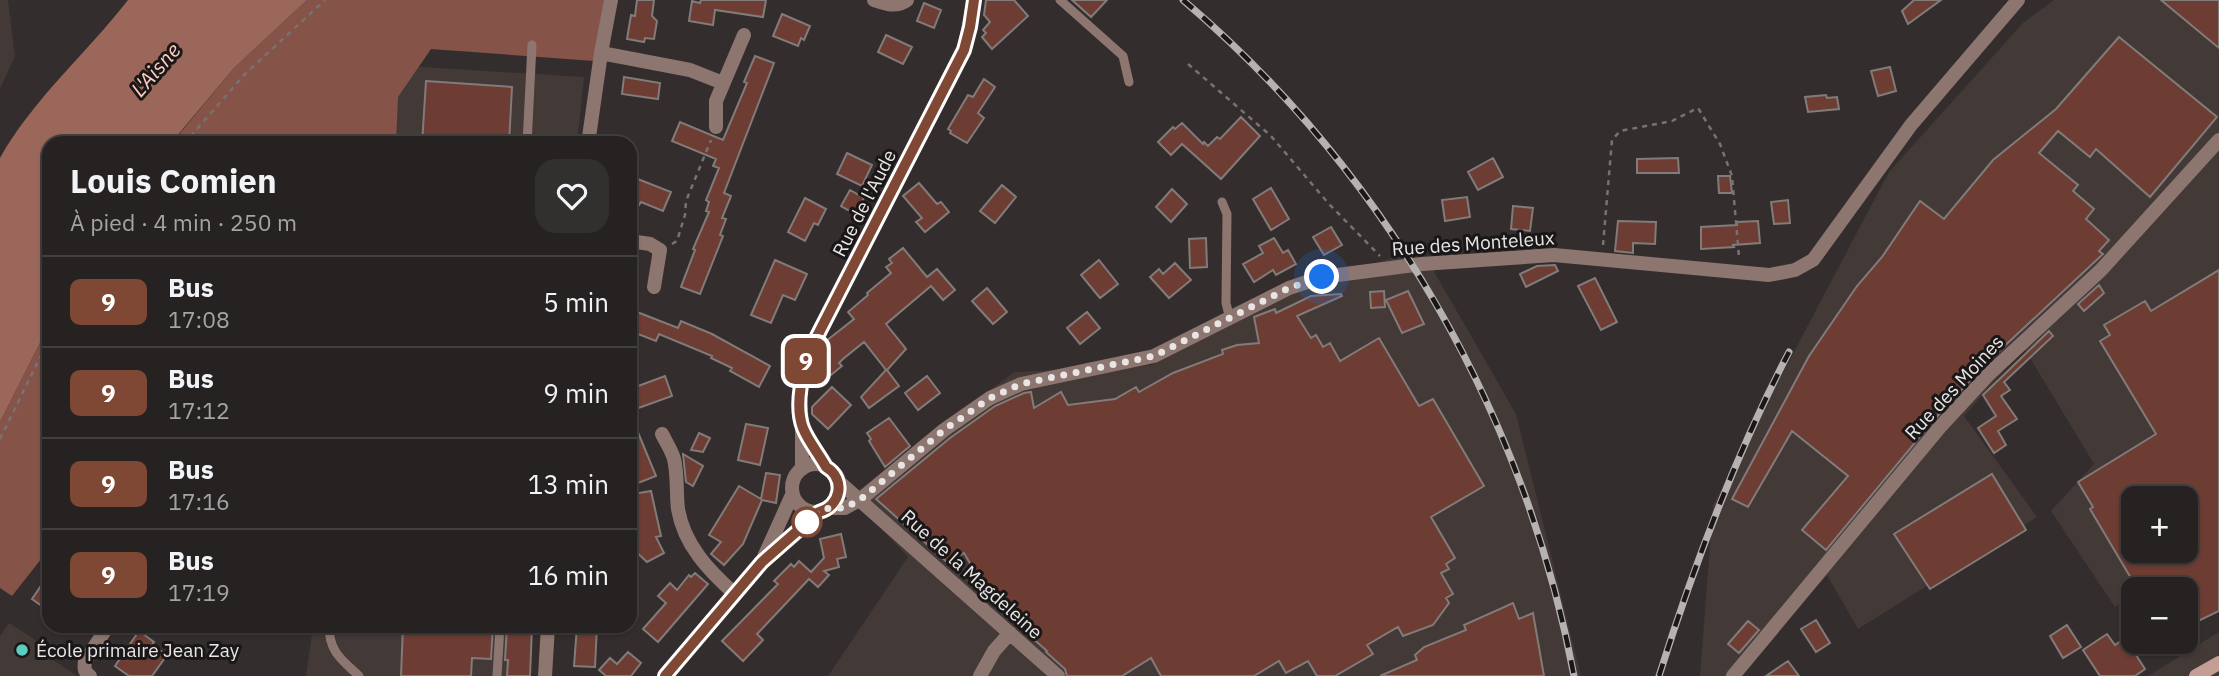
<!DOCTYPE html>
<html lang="fr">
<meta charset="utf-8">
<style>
:root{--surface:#262222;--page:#322f2f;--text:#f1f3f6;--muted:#a4a4a5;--line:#423f40}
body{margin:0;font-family:"IBM Plex Sans",sans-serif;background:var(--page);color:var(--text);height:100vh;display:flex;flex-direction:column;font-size:26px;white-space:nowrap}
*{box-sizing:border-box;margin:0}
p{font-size:23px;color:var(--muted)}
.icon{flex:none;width:38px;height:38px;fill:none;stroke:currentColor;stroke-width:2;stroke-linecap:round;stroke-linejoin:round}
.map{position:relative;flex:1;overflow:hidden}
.side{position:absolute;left:42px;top:136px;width:595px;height:497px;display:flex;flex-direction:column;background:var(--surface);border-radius:21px;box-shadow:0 2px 5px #0004,0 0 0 2px var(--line)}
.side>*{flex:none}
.badge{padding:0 14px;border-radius:10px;font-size:24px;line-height:46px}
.fabs{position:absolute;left:2121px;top:486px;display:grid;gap:14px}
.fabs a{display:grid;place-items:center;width:77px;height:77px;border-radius:14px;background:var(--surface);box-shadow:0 2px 5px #0004,0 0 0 2px var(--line);font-size:35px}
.you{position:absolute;width:35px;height:35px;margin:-18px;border:5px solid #fff;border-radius:50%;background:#1a73e8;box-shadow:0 0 0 10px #1a73e833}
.map>.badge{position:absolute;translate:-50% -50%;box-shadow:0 0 0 4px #fff}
.round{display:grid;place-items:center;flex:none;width:74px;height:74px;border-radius:21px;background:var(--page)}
.head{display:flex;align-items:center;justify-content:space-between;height:119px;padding:0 28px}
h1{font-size:33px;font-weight:700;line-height:52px}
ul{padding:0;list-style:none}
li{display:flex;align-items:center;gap:21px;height:91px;padding:0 28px;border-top:2px solid var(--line)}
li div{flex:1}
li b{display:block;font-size:26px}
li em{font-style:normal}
li .badge{min-width:77px;font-weight:700;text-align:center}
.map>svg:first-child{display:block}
</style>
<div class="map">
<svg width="2219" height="676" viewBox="0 0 2219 676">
<rect width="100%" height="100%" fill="#332e2d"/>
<path fill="#433937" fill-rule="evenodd" d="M0,0H8L15,56L0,89Z
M2054,0H2219V563L2143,590H2133V596L2115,607L2051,511L2094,464L2024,348L1964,416L2037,517L1858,629L1827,575L1738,676H1700L1713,505L1889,172L2023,23ZM2133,499H2186V551H2133Z
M391,65L584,77L577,143L380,144Z
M1421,249L1516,414L1581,676H828L908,557L851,496L1014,372L1152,365L1280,293Z
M9,623L40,643L49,657L77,676H0V636Z
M313,627H532L527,676H306Z
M2219,632V676H2148Z"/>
<path fill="#865348" d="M307,0H604L594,61L431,49L398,97L396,143L171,144L234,68Z
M49,325V549L12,596L0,588V422Z"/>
<path fill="#9c675b" d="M128,0H307L234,68L171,143L49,144V325L0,422V158C33,99 87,53 128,0Z"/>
<path fill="#6d3c32" stroke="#817b7a" stroke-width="2" fill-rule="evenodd" d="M637,0H654L652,16L657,21L654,39L645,38L644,42L627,39L631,15L635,16Z
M701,0H766L763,17L715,10L713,25L689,21L692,1L700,3Z
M986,0H1014L1028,16L992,49L982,37L986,33L983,30L990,22L984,15Z
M1072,0H1107L1091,17Z
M1914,0H1941L1908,24L1902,11Z
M2161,0H2219V48L2208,39Z
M924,3L941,10L934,28L917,21Z
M782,14L810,26L804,40L801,38L798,46L773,36Z
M886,35L912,47L903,64L878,52Z
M2119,37L2217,117L2150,197L2096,149L2090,157L2058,131L2039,153L2078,185L2073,191L2094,209L2086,219L2109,240L2099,251L2103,254L1982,367L1933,421L1826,550L1802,530L1848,476L1792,431L1748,507L1732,499L1809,356L1857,286L1882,257L1920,201L1944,219L1993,160L2056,109Z
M755,56L774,63L724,193L731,196L722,218L726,219L720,235L723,236L700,294L681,287L695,250L693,249L709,212L706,211L709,202L706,200L719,168L713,166L716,159L672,141L680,122L723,140L747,83L744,82Z
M1890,67L1896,91L1878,96L1871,71Z
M624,77L660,83L658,99L622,94Z
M984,79L995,87L978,113L984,118L967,143L950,133L951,131L948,129L968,95L973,97Z
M426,81L512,87L509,144H422Z
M1826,95L1827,98L1837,97L1839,109L1808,112L1805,97Z
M1241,117L1260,136L1221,179L1182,144L1171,155L1158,142L1173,127L1175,129L1182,123L1203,144L1204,142L1208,146L1217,137L1220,139Z
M847,153L872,165L862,186L837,174Z
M1493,158L1503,177L1478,190L1468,172Z
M1678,158L1679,173H1637V159Z
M630,176L671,192L663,211L641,202L639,205L630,201Z
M1718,176H1730L1732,193H1719Z
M919,183L937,204L941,202L949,212L925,232L916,222L922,218L903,196Z
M1002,185L1016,197L995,223L980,211Z
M1271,188L1289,219L1271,230L1253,199Z
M1172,189L1187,204L1171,222L1156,207Z
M850,190L864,198L855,214L841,206Z
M1467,197L1470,217L1445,221L1442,200Z
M805,198L826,209L818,225L814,223L805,241L788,232Z
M1788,200L1790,223L1774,224L1771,202Z
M1513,206L1533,208L1530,231L1511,229Z
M1618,221L1656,222L1655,244L1633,243V253L1615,251Z
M1758,221L1760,243L1733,245L1734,247L1701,249V227L1737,225V222Z
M1331,227L1342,245L1324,255L1313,237Z
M1206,238L1207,267L1190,268L1189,239Z
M1274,238L1283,253L1288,250L1296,264L1276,275L1273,270L1254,282L1243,264L1263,253L1259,246Z
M903,248L927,277L937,269L955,290L943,300L931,286L886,324L906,349L887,370L899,386L869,408L861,397L886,370L864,342L843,359L839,363L842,366L831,375L814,370L826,341L854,319L848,312L868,295L867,293L891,273L886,267L892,263L889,259Z
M775,260L807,274L795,300L783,295L771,323L751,315Z
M1099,260L1118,284L1100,298L1081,275Z
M1175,263L1191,280L1169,298L1150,277L1159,269L1163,274Z
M1555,265L1558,271L1526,287L1520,274L1537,266Z
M2219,270V611L2186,627V590H2138L2090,509L2093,507L2078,482L2156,434L2100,341L2110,335L2104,325L2145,301L2151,311ZM2133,499H2186V551H2133Z
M1595,278L1617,322L1601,330L1578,286Z
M2099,285L2104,293L2084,311L2078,304Z
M987,288L1007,312L993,324L972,301Z
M1384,291L1385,307L1371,308L1370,292Z
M1408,291L1424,324L1402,333L1386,300Z
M1341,294L1342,296L1297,316L1311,338L1316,335L1323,347L1330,343L1340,361L1379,338L1419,406L1433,399L1484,486L1431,517L1455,558L1446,564L1449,569L1441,573L1453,594L1446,598L1449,603L1433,625L1403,636L1398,627L1367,645L1373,654L1335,676H1317L1308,661L1286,673L1279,661L1254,676H1161L1151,658L1122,676H1067L1065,669L1046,652L1047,651L993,603L964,553L947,562L876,499L950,438L995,406L1024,393L1031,392L1034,408L1061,392L1068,405L1115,399L1136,387L1139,392L1173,373L1223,354L1222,350L1237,345L1259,343L1254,317L1275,309L1276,313L1311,296Z
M637,312L678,328L681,321L712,334L770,366L759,387L730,371L732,368L711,358L712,356L659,334L656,341L630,331Z
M1087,312L1100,328L1080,344L1067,328Z
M2049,331L2053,336L2004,382L2010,390L2001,396L2017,419L1998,431L2006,445L1994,453L1978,428L1996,416L1983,395Z
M665,376L672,396L630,411V389Z
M927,376L940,393L918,410L905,393Z
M832,387L851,405L828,429L812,414V407Z
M630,413L656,476L638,483L630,465Z
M889,418L910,446L885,467L869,441L871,439L867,433Z
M746,424L768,428L760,465L738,460Z
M699,433L710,438L703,452L691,450Z
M683,454L703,466L693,486L686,482Z
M766,473L780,475L776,503L762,500L743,544L724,565L711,554L721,542L709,535L739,486L761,499Z
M1992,474L2026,530L1930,589L1894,534Z
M651,491L661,536L656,537L664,553L647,562L632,548L630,540V513L637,511L633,494Z
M841,534L846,557L837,559L839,567L824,571L829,575L818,587L809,579L757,634L763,640L743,661L722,641L778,584L774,581L791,564L794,567L799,561L811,572L824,558L820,539Z
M695,573L708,584L658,642L643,629L666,603L658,596L670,583L677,590L689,575L691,577Z
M49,574V611L32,599Z
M1513,603L1519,619L1533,613L1544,676H1380L1417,660L1415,655L1424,647L1466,630L1464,625Z
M1816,620L1830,643L1816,652L1801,629Z
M1748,621L1759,630L1739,653L1728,644Z
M2067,625L2081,647L2063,658L2050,636Z
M403,626H493L491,659L472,658L471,676H401Z
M507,626H532L530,676H507L508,660H505Z
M577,626H597L595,667L574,666Z
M139,631L154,642L152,645L167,655L152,676H129L115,666Z
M2107,634L2115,645L2125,638L2145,669L2135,676H2100L2083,650Z
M628,652L641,663L631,676H606L599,670L610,658L617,664Z
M1788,661L1799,676H1766Z"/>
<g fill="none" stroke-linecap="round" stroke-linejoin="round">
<path stroke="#777372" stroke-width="2.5" stroke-dasharray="5 5" stroke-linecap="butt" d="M1188,64L1271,136L1329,204L1380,256
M184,144L244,75L325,0
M672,244L677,241L685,215L686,201L711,140
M1603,245L1612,140L1620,131L1672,121L1698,108L1720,144L1732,176L1739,257
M0,439L49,339"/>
<path stroke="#8e7670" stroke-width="9" d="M1060,0L1123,56L1129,82
M527,144L532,45
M1222,202L1227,214L1226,303L1230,319
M329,626C329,652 342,660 359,676
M497,676L500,626"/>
<path stroke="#8e7670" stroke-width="14" d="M874,0C886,4 896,8 907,0
M601,53L690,70L723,83
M716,127V101L744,35
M588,144L601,53L611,0
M630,241L650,244L660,250L654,287
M804,429L826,467
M662,434C666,442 672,451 674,459C678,475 676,493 678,509C684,545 709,571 735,594
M792 488a24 24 0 1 1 48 0a24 24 0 1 1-48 0Z
M802,469V426L800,397L803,372L810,350L964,50L974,0
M838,481L1058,676
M829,508H845L861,499L944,430L990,398L1021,384L1154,356L1289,288L1322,277L1422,264L1554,255L1769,275L1795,270L1813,260L1911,125L2018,0
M764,557L792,495
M90,676C84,672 84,668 85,661L108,626
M545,676L548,626
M665,676L762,562L819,512
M980,676L994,651L1010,633
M1733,676L1940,427L1989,374L2101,270L2219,140"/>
<path stroke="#c49d94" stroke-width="14" d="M2196,676L2219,663"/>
<g stroke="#b6b2b1" stroke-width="7">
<path id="rail" d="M1183,0C1386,172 1525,415 1574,676
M1659,676C1694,565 1735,456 1789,352"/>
</g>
<use href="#rail" stroke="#191717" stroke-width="4.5" stroke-dasharray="13" stroke-linecap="butt"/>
</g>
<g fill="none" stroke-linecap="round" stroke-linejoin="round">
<g stroke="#fff" stroke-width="16">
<path id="line" d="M665,676L762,562L819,512C841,506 846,479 826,467C819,454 808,441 803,428C794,404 803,373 810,350L964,50L970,27L974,0"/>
</g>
<use href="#line" stroke="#7f4835" stroke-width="10"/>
<path stroke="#e8e5e4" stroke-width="7" stroke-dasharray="0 12.6" d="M807,522L819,512L829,508H845L861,499L944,430L990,398L1021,384L1154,356L1289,288L1322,277"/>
</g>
<circle fill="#fff" stroke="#7f4835" stroke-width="3.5" cx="807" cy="522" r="14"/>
<circle fill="#5acebe" stroke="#191717" stroke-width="2.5" cx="22" cy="650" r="7"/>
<g text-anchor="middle" stroke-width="6" stroke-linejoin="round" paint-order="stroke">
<g font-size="19" fill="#e8e5e4" stroke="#191717">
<text transform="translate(864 203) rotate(-63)" y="7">Rue de l'Aude</text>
<text transform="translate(1473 243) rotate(-4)" y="7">Rue des Monteleux</text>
<text transform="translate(1954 387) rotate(-47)" y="7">Rue des Moines</text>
<text transform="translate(972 574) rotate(42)" y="7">Rue de la Magdeleine</text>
</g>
<g font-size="19" fill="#e8e5e4" stroke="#191717" text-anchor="start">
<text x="36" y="657">École primaire Jean Zay</text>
</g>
<g font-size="21" font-style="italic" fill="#ffcbc0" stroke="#191717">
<text transform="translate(156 70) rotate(-49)" y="7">L'Aisne</text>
</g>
</g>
</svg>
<div class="fabs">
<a>+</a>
<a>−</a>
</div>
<div class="you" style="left:1322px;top:277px"></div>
<b class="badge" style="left:806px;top:361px;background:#7f4835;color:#fff">9</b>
<section class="side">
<div class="head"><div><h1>Louis Comien</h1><p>À pied · 4 min · 250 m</p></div><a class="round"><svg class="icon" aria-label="heart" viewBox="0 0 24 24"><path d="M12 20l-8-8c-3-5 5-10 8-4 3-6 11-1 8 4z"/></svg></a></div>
<ul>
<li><span class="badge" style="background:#7f4835;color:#fff">9</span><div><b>Bus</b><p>17:08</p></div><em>5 min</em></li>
<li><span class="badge" style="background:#7f4835;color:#fff">9</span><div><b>Bus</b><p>17:12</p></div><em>9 min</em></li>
<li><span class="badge" style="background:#7f4835;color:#fff">9</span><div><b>Bus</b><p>17:16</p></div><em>13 min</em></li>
<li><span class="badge" style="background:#7f4835;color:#fff">9</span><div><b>Bus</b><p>17:19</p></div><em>16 min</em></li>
</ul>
</section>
</div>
